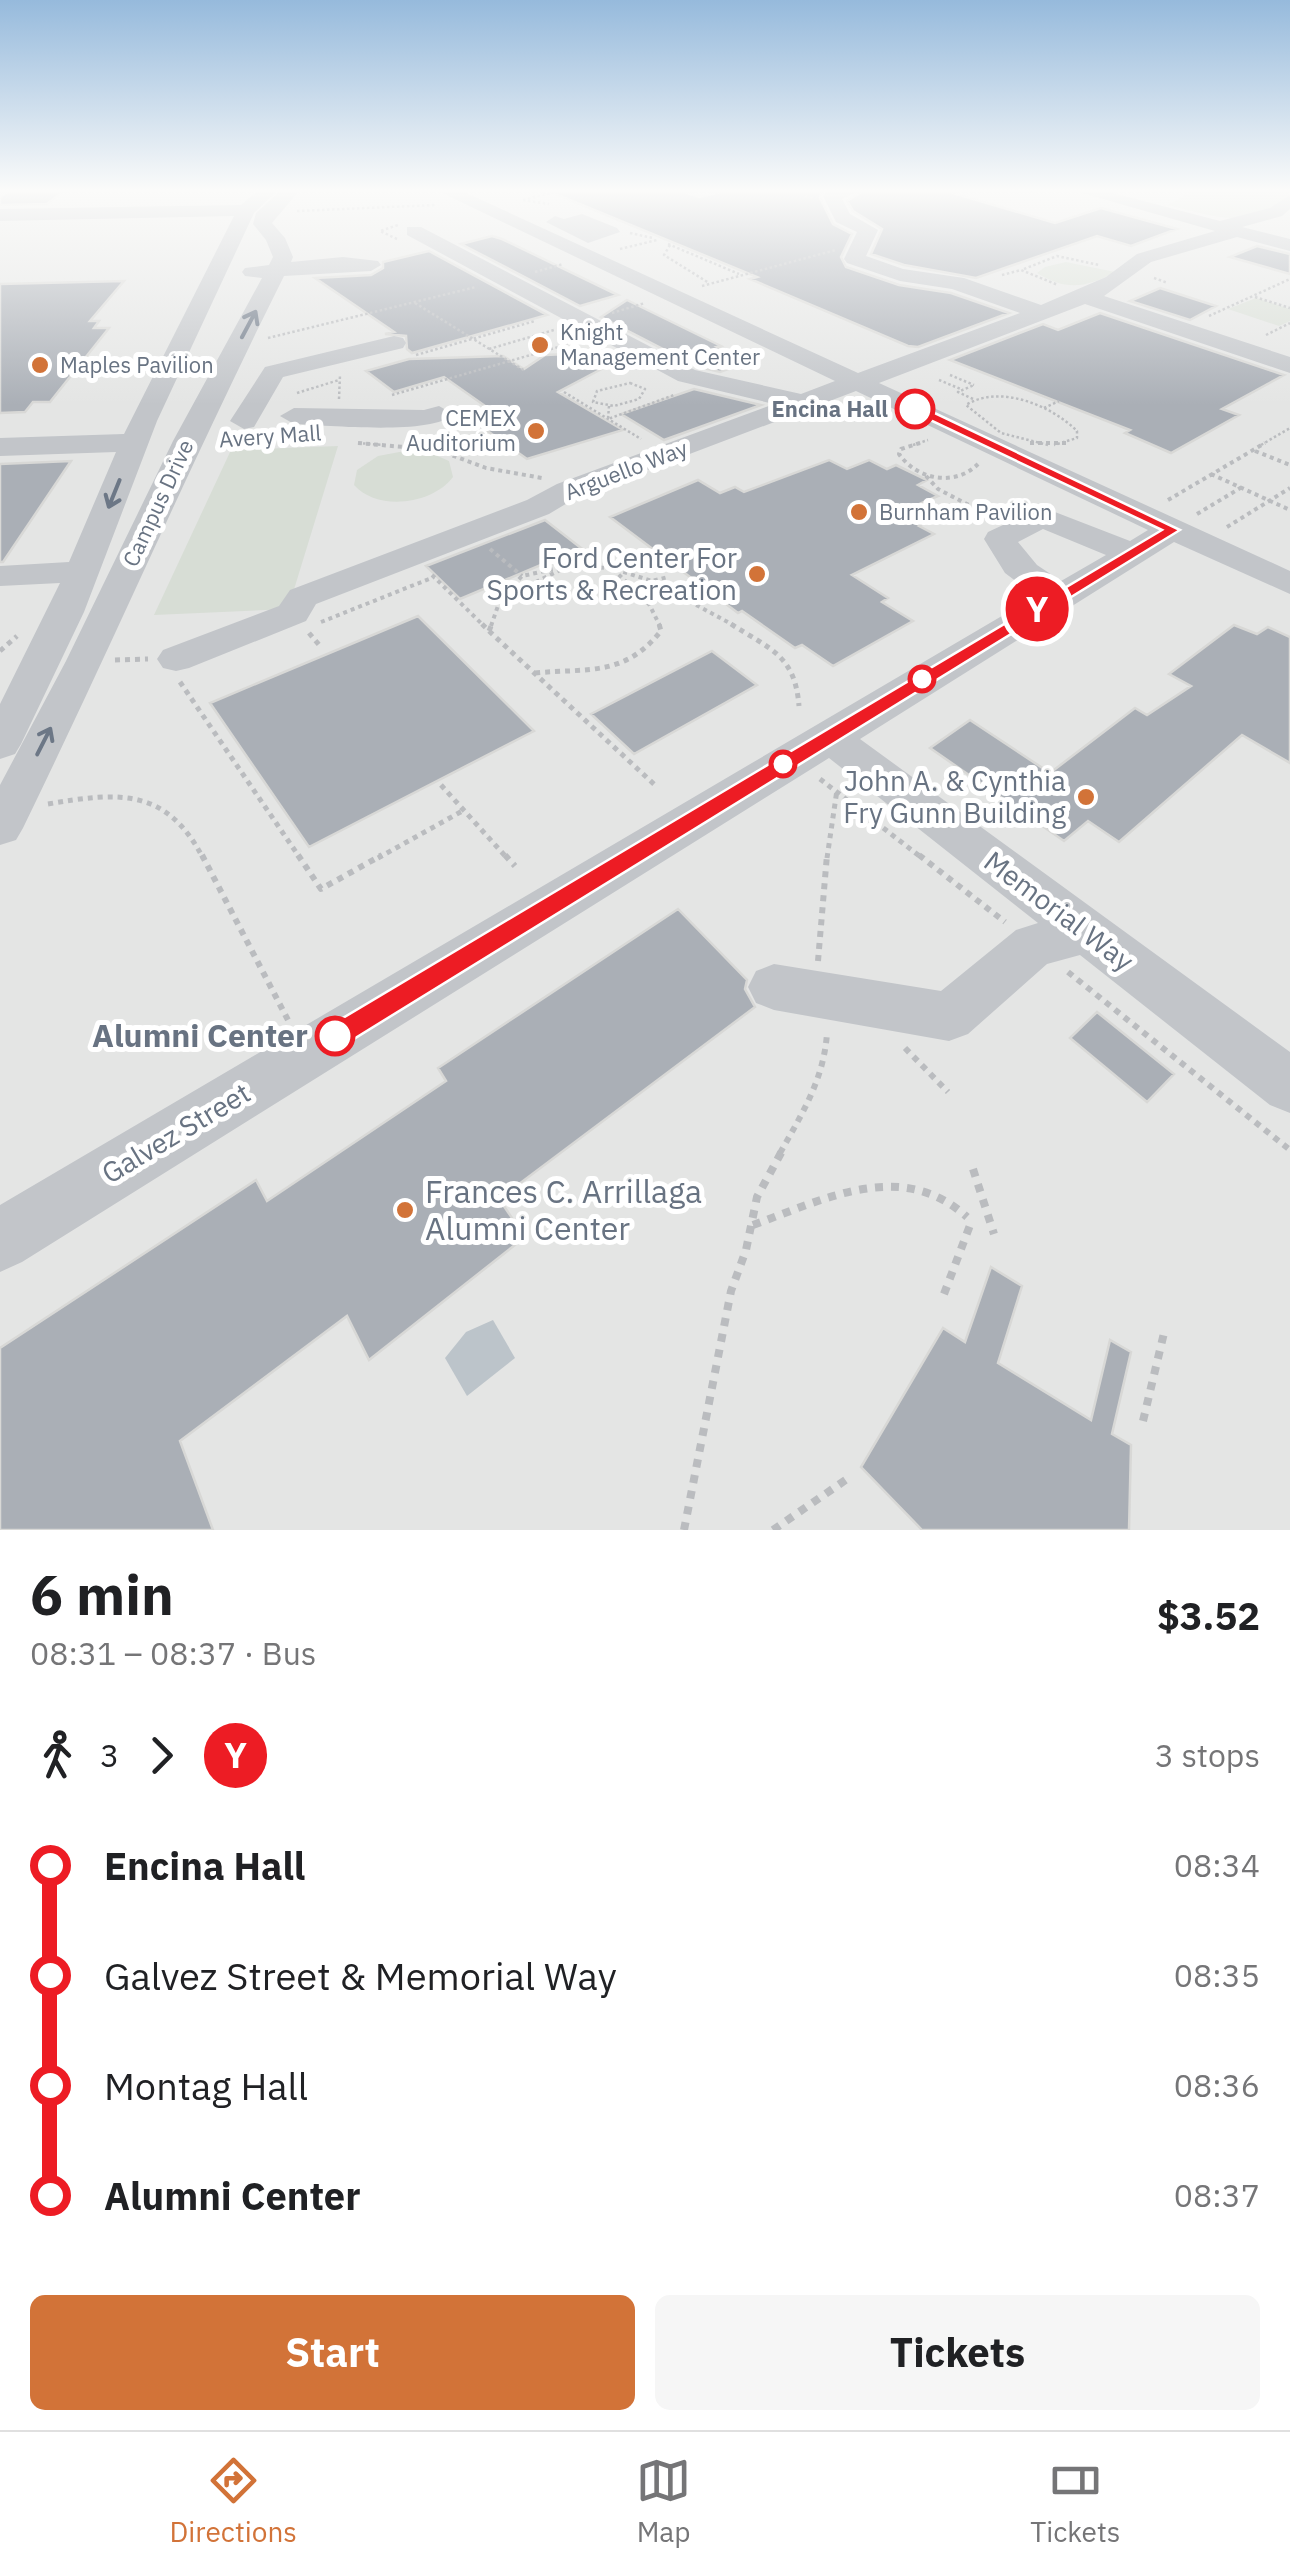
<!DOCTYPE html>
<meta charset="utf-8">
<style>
:root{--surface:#fff;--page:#f6f6f6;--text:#202124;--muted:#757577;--line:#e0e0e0;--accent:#d27338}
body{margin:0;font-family:"IBM Plex Sans",sans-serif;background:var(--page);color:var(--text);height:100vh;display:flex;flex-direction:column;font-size:38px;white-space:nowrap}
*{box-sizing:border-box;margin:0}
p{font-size:32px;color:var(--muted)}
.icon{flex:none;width:55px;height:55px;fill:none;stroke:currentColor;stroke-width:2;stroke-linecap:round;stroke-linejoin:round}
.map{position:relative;height:1530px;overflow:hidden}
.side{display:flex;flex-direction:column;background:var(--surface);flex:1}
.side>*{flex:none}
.badge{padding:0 20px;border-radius:32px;font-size:35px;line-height:65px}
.map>.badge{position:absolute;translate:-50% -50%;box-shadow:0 0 0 5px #fff}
.legs{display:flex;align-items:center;gap:15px;height:110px;padding:0 30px;font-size:32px}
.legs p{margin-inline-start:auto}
.head{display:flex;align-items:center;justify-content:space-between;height:170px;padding:0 30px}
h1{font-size:55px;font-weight:800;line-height:75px}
.action{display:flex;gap:20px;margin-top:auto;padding:20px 30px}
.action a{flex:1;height:115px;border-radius:15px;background:var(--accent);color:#fff;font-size:40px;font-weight:800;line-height:115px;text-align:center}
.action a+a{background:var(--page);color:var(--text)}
ul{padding:0 30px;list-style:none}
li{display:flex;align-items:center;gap:35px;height:110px;font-size:38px}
li i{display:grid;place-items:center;width:15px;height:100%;margin:0 12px;background:currentColor}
li i::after{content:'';width:25px;height:25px;margin:-12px;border:8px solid;border-radius:50%;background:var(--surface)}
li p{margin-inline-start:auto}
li:first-child i{background:linear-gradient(#0000 50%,currentColor 0)}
li:last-child i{background:linear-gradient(currentColor 50%,#0000 0)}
.tabs{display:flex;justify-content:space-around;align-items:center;height:140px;border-top:2px solid var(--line);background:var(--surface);font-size:28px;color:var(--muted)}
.tabs a{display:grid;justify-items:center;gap:5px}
.tabs .current{color:var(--accent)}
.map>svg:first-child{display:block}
</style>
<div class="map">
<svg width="1290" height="1530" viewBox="0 0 1290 1530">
<rect width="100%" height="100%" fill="#f6f6f4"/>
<path fill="#e4e5e4" d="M0,191H1290V1530H0Z"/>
<path fill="#d7ddd5" d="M1192,191L1290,193C1255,231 1219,218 1168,205Z
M1066,262L1115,272C1086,288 1066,291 1037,273L1045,267Z
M1256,298L1290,309V321L1279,326L1228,309Z
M338,446L288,609L154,615L231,450Z
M410,450L426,451L449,461L453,477C433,504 378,512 354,485L357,470L378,456Z"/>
<path fill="#bcc4ca" d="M493,1320L515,1358L467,1396L445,1358L466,1332Z"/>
<path fill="#aaafb6" stroke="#d8d8d6" stroke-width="2.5" d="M8,191H64L47,204L0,205V197Z
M548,191H682L699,197L725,191H822L820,198L833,224L852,234L841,257L846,267L899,285L951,293L1009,313L918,347L908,346L750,279L757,277Z
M863,191H946L1055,223L1101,208L1177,229L1131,246L1097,236L976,278L904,265L871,254L882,229L853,211L847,201Z
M492,236L502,239L618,295L580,306L461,244Z
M1257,246L1290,254V274L1230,257Z
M429,251L547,315L412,353L407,349L406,336L385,334L394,332L315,278L371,275L383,268V262Z
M124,281L90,321H99L94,328H109L50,402H33L25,412L0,413V284Z
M1160,288L1216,306L1190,320L1130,301Z
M627,300L721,346L717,347L748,362L720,372L696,366L601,317Z
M1100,313L1284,375L1222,409L1239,415L1171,453L1125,433L1130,430L950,360L1043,324L1058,330Z
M567,354L611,364L558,392L623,430L527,459L482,427L505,420L444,377L394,392L366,371L409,359L503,356L524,369L545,355Z
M694,389L761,405L664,440L621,414Z
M829,460L847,469L869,460L887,469L896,465L927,480L918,485L938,496L915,506L934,517L919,526L934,534L852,575L888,598L882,602L913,621L833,666L802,645L795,648L742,611L738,613L610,517L698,480L720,493L735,487L744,492Z
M71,461L3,562H0V464Z
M545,520L581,548L460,599L426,566Z
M418,616L534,731L309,847L210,703Z
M1234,625L1257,634L1268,627L1290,637V763L1242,735L1119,842L1088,821L1064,841L930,748L970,720L1050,773L1135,708L1147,715L1191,686L1169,674Z
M712,651L757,685L634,754L591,714Z
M678,909L747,980L745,989L755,1007L499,1199L525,1237L369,1360L347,1316L180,1441L213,1530H0V1348L256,1180L267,1201L446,1081L438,1068Z
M1097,1012L1174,1074L1147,1102L1070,1038Z
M991,1267L1022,1286L998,1363L1091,1420L1110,1340L1131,1352L1112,1434L1131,1445L1129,1530H922L861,1467L943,1328L965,1342Z"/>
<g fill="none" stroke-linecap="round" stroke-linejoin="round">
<path stroke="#babcbf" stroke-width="2.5" stroke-dasharray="2.5 2.5" stroke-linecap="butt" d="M791,191L812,198
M1015,191H1032
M523,200L549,204
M523,200L559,191
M297,211L435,205
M630,233L653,238
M397,239L380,231L398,225
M668,244L739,274
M670,245L664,255L709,283
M620,249L657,240
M1024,269L1057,256L1099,265
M535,272L563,264
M1002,275L1021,270L1058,285
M1154,278L1168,283
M702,286L836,250
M1255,297L1290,308
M415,303L525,371
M612,313L645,303
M1209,316L1290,279
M1266,335L1290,323
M268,338L476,287
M489,349L554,330
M416,355L535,321
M950,375L974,385
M939,380L963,390
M630,383L645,389L639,399L614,406L593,402L597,391Z
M564,392L641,439
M297,393L339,380
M392,395L579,341
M339,399L340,375
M973,399L958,392L974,385
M609,406L608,419L674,395
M1044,408L1059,401
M358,443L383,445
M913,445L928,440
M1048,445L1001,433L966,405C999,384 1051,405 1077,431V438L1054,445
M1261,445L1290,428"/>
<path stroke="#babcbf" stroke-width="4" stroke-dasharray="4 4" stroke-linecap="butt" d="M358,443L438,450L486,468L542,478
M920,443L901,449L899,454C917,480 955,487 978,464
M1030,443H1068
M1255,451L1290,465
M1211,474L1290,510
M926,476L938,489L986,514
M1168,500L1265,443
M1197,514L1242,487
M1227,527L1290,488
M490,549L522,576
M568,566L611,568L652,581L668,577
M568,566L500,600L522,576Z
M613,569L649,604L660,626
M432,575L484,626
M654,582L735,626
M321,622L434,577
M491,626L500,600"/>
<path stroke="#babcbf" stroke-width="5" stroke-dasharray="5 5" stroke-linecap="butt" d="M482,624L489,631L492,624
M731,624C770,649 795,655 799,706
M489,631L656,786
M309,633L320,646
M0,651L17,636
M115,660L148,659
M535,673C588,668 624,677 661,631L659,624
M180,682L300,858
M820,779L922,858
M441,785L507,858
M48,804C118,792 166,787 203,858
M378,858L464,810
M827,858L837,790"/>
<path stroke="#babcbf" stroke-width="6" stroke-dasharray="6 6" stroke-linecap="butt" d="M202,855L289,1022
M298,855L321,889L382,855
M505,855L515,866
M919,855L1005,922
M818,961L827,855
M1068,972L1290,1150
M905,1048L948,1092
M780,1153C802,1114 824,1079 827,1033"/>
<path stroke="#babcbf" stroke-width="8" stroke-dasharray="8 8" stroke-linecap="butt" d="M973,1169L994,1234
M753,1225C825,1199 902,1158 967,1217
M944,1294L972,1220
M1143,1421L1164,1333
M684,1530L731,1291L746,1250L757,1197L782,1151
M773,1530L847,1479"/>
<path fill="#c2c5c9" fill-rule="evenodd" d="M257,191L276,192L254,213L157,421L84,612L21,744L15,754L0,759V704L60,583L0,586V566L69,562L116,452L0,456V438L124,434L234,216L0,221V209L241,205Z
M280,191H299L272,223L285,238L293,257L291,262L343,257L378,261L381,265L371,271L284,276C193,458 112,645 23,828L16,840L0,845V785L66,661L173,441L262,278L245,276L242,272L245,268L269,265L273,257L266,240L253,224L256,213Z
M438,191H462L858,373L1020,313L952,289L900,281L847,263L844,259L857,232L836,222L823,196L826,192L859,191L842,199L850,214L878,230L866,256L903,269L964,278L1041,305L1106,277L1137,254L1215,231L1075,191H1105L1220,221L1270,208L1290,195V209L1282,216L1242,227L1290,239V251L1237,237L1151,262L1104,296L1290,357V373L1085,304L879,383L1290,571V594L1174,542L860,739L1290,1052V1113L1270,1105L1080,955L1047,964L968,1034L949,1041L774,1010L756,1003L748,987L756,971L774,964L941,991L1016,930L1038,923L829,758L22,1262L0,1272V1205L1036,596L1005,573L984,539L988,532L1042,507L1130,541L1148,530L856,391L579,496L549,514L316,604L306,621L189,668L176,671L163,668L157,659L163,650L279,606L290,590L527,500L557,484L774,404L678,381L407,235V227H421L695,370L801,394L835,381ZM1043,529L1106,555L1061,581L1037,565L1018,542Z
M582,214L617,228L620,232L588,243L546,222L555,216L564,219Z
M394,336L403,338L406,343L403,348L283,377L254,427L244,429L230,421L265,367Z
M439,406L453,414C434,436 326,425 294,424L280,416L294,408L424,410Z"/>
</g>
<defs><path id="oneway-shaft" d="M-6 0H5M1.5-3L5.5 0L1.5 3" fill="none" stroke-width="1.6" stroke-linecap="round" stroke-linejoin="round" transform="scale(2.5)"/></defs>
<g stroke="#6c7786">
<use href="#oneway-shaft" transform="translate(249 324) rotate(-62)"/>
<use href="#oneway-shaft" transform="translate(114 494) rotate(112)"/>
<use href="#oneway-shaft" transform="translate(44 741) rotate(-63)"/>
</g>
<linearGradient id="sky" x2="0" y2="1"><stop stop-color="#96badc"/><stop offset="0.47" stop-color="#fbfbfa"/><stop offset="1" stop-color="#fbfbfa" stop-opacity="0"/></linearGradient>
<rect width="1290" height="405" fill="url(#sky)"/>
<path fill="#ed1c24" stroke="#fff" stroke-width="2.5" d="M911,406H920L1180,530L344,1045L335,1048L326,1045L323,1036L326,1028L1162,530L911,411Z"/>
<g fill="#d27338" stroke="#fff" stroke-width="4">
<circle cx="540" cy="345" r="10"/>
<circle cx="40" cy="365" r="10"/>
<circle cx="536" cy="431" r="10"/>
<circle cx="859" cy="512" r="10"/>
<circle cx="757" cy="574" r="10"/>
<circle cx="1086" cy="797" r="10"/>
<circle cx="405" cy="1210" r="10"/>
</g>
<g fill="#fff" stroke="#ed1c24" stroke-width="5">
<circle cx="915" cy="409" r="18"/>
<circle cx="922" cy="679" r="12"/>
<circle cx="783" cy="764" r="12"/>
<circle cx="335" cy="1036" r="18"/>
</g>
<g text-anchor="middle" stroke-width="10" stroke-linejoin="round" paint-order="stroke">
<g font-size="22" fill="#687382" stroke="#fff" text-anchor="start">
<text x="560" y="340">Knight<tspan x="560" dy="25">Management Center</tspan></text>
<text x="60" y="373">Maples Pavilion</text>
<text x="516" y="426" text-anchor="end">CEMEX<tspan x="516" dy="25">Auditorium</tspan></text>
<text x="879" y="520">Burnham Pavilion</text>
</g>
<g font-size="22" font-weight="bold" fill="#687382" stroke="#fff" text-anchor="end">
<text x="888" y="417">Encina Hall</text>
</g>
<g font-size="22" fill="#687382" stroke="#fff">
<text transform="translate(270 436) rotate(-4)" y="8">Avery Mall</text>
<text transform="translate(626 470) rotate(-21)" y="8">Arguello Way</text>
<text transform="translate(158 503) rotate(-65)" y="8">Campus Drive</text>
</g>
<g font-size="28" fill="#687382" stroke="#fff" text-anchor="end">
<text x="737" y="568">Ford Center For<tspan x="737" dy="32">Sports &amp; Recreation</tspan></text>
<text x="1066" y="791">John A. &amp; Cynthia<tspan x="1066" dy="32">Fry Gunn Building</tspan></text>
</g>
<g font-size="28" fill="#687382" stroke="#fff">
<text transform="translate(1059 911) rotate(37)" y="10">Memorial Way</text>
<text transform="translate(176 1133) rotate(-31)" y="10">Galvez Street</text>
</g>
<g font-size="32" font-weight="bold" fill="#687382" stroke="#fff" text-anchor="end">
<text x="308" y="1047">Alumni Center</text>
</g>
<g font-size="32" fill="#687382" stroke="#fff" text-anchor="start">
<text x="425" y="1203">Frances C. Arrillaga<tspan x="425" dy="37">Alumni Center</tspan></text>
</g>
</g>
</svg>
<b class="badge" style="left:1037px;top:609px;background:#ed1c24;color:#fff">Y</b>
</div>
<section class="side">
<div class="head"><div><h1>6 min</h1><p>08:31 – 08:37 · Bus</p></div><b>$3.52</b></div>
<div class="legs"><svg class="icon" aria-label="walk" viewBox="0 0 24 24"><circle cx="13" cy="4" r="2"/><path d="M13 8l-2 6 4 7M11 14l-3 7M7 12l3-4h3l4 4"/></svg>3<svg class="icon" aria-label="forward" viewBox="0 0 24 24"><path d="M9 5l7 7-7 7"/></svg><b class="badge" style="background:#ed1c24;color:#fff">Y</b><p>3 stops</p></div>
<ul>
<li><i style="color:#ed1c24"></i><b>Encina Hall</b><p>08:34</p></li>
<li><i style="color:#ed1c24"></i><span>Galvez Street &amp; Memorial Way</span><p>08:35</p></li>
<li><i style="color:#ed1c24"></i><span>Montag Hall</span><p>08:36</p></li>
<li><i style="color:#ed1c24"></i><b>Alumni Center</b><p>08:37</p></li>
</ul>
<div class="action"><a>Start</a><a>Tickets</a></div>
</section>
<nav class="tabs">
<a class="current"><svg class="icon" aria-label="directions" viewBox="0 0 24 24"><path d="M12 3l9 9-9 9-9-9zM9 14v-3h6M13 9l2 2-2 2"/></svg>Directions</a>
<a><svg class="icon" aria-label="map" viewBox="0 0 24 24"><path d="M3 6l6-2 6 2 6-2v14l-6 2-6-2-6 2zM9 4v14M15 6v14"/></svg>Map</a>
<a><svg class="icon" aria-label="tickets" viewBox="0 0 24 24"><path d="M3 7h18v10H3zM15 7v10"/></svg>Tickets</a>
</nav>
